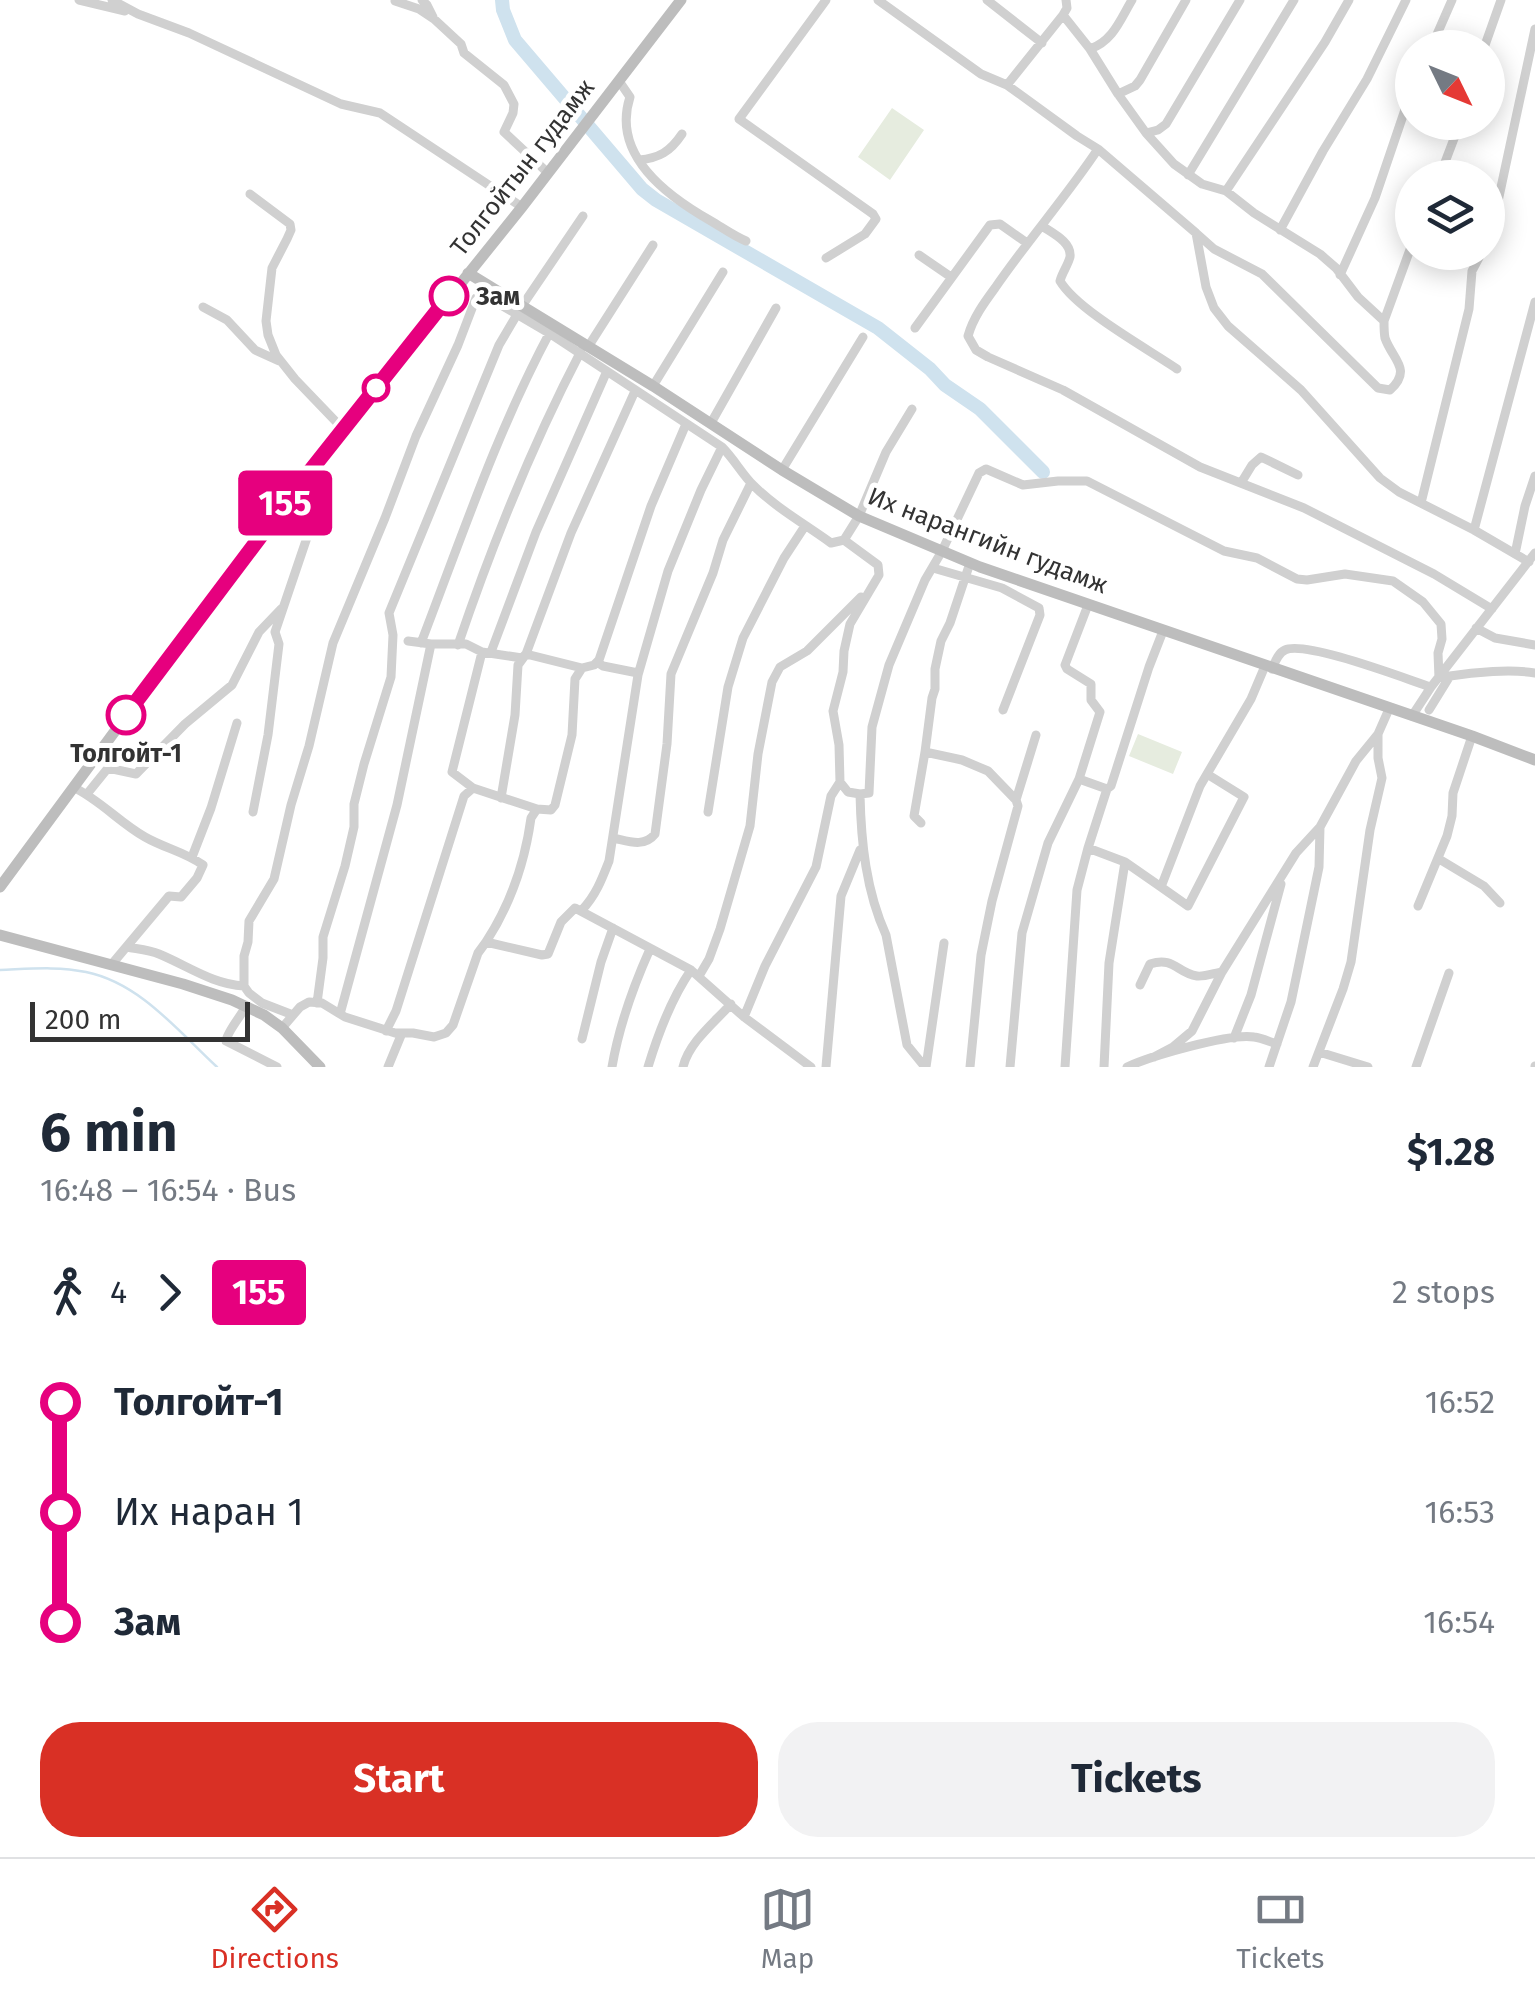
<!DOCTYPE html>
<meta charset="utf-8">
<style>
:root{--surface:#fff;--page:#f2f2f3;--text:#1f2937;--muted:#747a83;--line:#e0e1e3;--accent:#d93025}
body{margin:0;font-family:"Fira Sans",sans-serif;background:var(--page);color:var(--text);height:100vh;display:flex;flex-direction:column;font-size:38px;white-space:nowrap}
*{box-sizing:border-box;margin:0}
p{font-size:32px;color:var(--muted)}
.icon{flex:none;width:55px;height:55px;fill:none;stroke:currentColor;stroke-width:2;stroke-linecap:round;stroke-linejoin:round}
.map{position:relative;height:1067px;overflow:hidden}
.details{display:flex;flex-direction:column;background:var(--surface);flex:1}
.details>*{flex:none}
.badge{padding:0 20px;border-radius:8px;font-size:35px;line-height:65px}
.needle{width:65px;rotate:133deg}
.tools{position:absolute;left:1395px;top:30px;display:grid;gap:20px}
.tools a{display:grid;place-items:center;width:110px;height:110px;border-radius:50%;background:var(--surface);box-shadow:0 5px 25px #0003;font-size:50px}
.scale{position:absolute;left:30px;bottom:25px;width:220px;box-sizing:border-box;padding-left:10px;border:5px solid #333;border-top:0;font-size:28px;line-height:35px;white-space:nowrap;color:#333;-webkit-text-stroke:8px #fff;paint-order:stroke}
.map>.badge{position:absolute;translate:-50% -50%;box-shadow:0 0 0 5px #fff}
.legs{display:flex;align-items:center;gap:15px;height:110px;padding:0 40px;font-size:32px}
.legs p{margin-inline-start:auto}
.overview{display:flex;align-items:center;justify-content:space-between;height:170px;padding:0 40px}
h1{font-size:55px;font-weight:700;line-height:75px}
.action{display:flex;gap:20px;margin-top:auto;padding:20px 40px}
.action a{flex:1;height:115px;border-radius:40px;background:var(--accent);color:#fff;font-size:40px;font-weight:700;line-height:115px;text-align:center}
.action a+a{background:var(--page);color:var(--text)}
ul{padding:0 40px;list-style:none}
li{display:flex;align-items:center;gap:35px;height:110px;font-size:38px}
li i{display:grid;place-items:center;width:15px;height:100%;margin:0 12px;background:currentColor}
li i::after{content:'';width:25px;height:25px;margin:-12px;border:8px solid;border-radius:50%;background:var(--surface)}
li p{margin-inline-start:auto}
li:first-child i{background:linear-gradient(#0000 50%,currentColor 0)}
li:last-child i{background:linear-gradient(currentColor 50%,#0000 0)}
.dock{display:flex;justify-content:space-around;align-items:center;height:140px;border-top:2px solid var(--line);background:var(--surface);font-size:28px;color:var(--muted)}
.dock a{display:grid;justify-items:center;gap:5px}
.dock .selected{color:var(--accent)}
.map>svg:first-child{display:block}
</style>
<div class="map">
<svg width="1535" height="1067" viewBox="0 0 1535 1067">
<rect width="100%" height="100%" fill="#fff"/>
<path fill="#e6ecdf" d="M892,108L924,130L890,180L858,157Z
M1138,734L1182,752L1173,774L1129,756Z"/>
<g fill="none" stroke-linecap="round" stroke-linejoin="round">
<path stroke="#cfe2ee" stroke-width="2.5" d="M0,970C28,969 58,966 86,972C140,983 178,1031 217,1067"/>
<path stroke="#cfe2ee" stroke-width="14" d="M502,0L503,10L515,40L642,189L656,200L878,328L930,369L945,385L980,409L1043,472"/>
<path stroke="#d0d0d0" stroke-width="9" d="M79,0L125,11
M112,0L138,14L189,33L341,104L380,113L522,207
M422,0L427,5L433,17
M826,0L739,119L873,214L876,219L865,234L826,258
M878,0L981,74L1007,85L1077,136L1098,149L1196,233L1206,287L1214,308L1228,326L1301,390L1380,478L1399,492L1474,530L1529,562
M987,0L1042,43
M395,1L419,9L434,19L461,44L464,53L504,85L514,104L513,113L504,132L548,173
M1063,15L1067,8L1066,0
M1431,48L1452,0
M1484,48L1501,0
M1090,49C1113,41 1120,20 1132,0
M619,81L630,97C611,155 667,196 711,221C723,228 734,236 746,241
M1007,85L1063,15L1090,49L1118,94L1146,133L1174,164L1202,184L1226,191L1254,213L1320,254L1336,268L1358,297L1384,321C1384,326 1384,333 1385,338C1392,359 1413,369 1390,390L1378,388L1262,274L1214,249L1196,233
M1118,94L1135,86L1140,80L1186,0
M1146,133L1158,130L1166,124L1240,0
M1098,149C1066,197 1028,240 995,288C984,303 973,318 968,336L976,350L988,357L1063,390L1200,467L1304,508L1434,574L1492,609
M639,160C659,158 670,152 682,134
M1188,175L1294,0
M1439,178L1455,136L1458,122
M1226,191L1325,42L1349,0
M250,194L290,224L291,230L287,239L272,268L266,321L268,335L276,355L295,379L343,429
M1042,226C1052,233 1072,242 1070,257C1068,265 1062,273 1060,281C1077,310 1148,349 1177,369
M1280,230L1323,151L1367,79L1406,0
M1488,240L1494,220L1535,29
M919,255L951,277
M1340,275L1375,198L1412,89
M489,298L549,333L722,447C734,459 742,474 753,485C776,508 805,524 831,543L844,540L878,565L879,575L850,624L844,651L843,672L833,711L839,745L840,782L848,792L860,794C861,842 866,891 886,935L907,1045L925,1067
M203,307L227,320L255,350L279,361
M1384,321L1412,244
M915,328L990,225L1000,224L1027,243
M588,347L653,245
M653,386L723,272
M711,423L776,308
M782,470L863,337
M1241,483L1252,465L1261,457L1298,475
M1421,503L1469,309L1472,271L1482,252
M1474,530L1535,302
M844,540L859,516L886,452L912,409
M1515,554L1525,506L1535,476
M933,568L1002,588L1039,608L1040,615L1003,710
M1476,628L1495,638L1535,645
M408,641L431,644H466L482,652L522,658L526,654L582,668
M421,643C461,539 497,431 550,332
M458,645C492,545 532,445 581,351
M491,652L536,532L607,371
M597,662L603,666L638,673
M1272,669C1275,662 1278,653 1285,650C1305,640 1406,679 1431,687
M1429,710L1450,676C1474,672 1512,669 1535,673
M1412,716L1431,687L1535,553
M1207,774L1244,797L1188,906L1161,887L1200,786L1207,774L1251,699L1265,666
M1079,779L1107,789
M73,787C100,800 120,823 145,837C164,848 185,852 203,865L197,878L181,897L169,896L112,964
M473,788L452,772L482,652
M87,794L108,768L136,774L185,724L232,685L259,632L281,609
M860,794L869,793L872,727L889,665L925,580L942,551L979,473L986,469L1023,485L1058,481H1087L1224,551L1257,558L1297,579L1307,580L1345,574L1393,581L1423,602L1441,624L1442,639L1438,653L1439,678
M501,798L515,715L518,665L526,654L571,533L635,391
M1016,800L1036,735
M253,812L268,735L279,644L275,632L318,505L303,480
M708,812L728,687L743,638L784,558L805,526
M921,823L914,816L925,752
M613,838C628,841 644,848 655,834L667,744L671,674L713,573L723,540L751,483
M1088,848L1125,862L1109,963L1104,1067
M192,857L211,808L237,723
M1439,859L1484,886L1500,903
M1125,862L1161,887
M1418,906L1447,836L1452,816L1453,793L1472,736
M582,910C596,895 602,879 609,861L638,675L668,571L701,490L722,447
M486,942C510,905 525,862 531,818L537,809L551,810L555,805L572,735L575,679L582,668L594,665L599,660L651,506L686,424
M127,947C137,949 149,950 159,954C188,966 212,984 244,986
M699,976L709,959L720,929L750,826L758,754L772,682L780,667L807,651L861,597
M1140,985L1150,964C1174,956 1177,973 1197,976C1204,977 1215,973 1222,972
M317,1003L323,958V937L345,866L354,827V804L364,764L391,677L393,635L389,613L499,345L522,306L583,216
M246,1006C241,1016 227,1032 226,1041L277,1067
M340,1014L397,805L431,644
M293,1015L262,1003L249,993L244,986V956L248,942L249,921L274,879L291,805L309,746L333,643L385,518L416,436L458,345L476,298L481,294L489,298L490,296
M744,1017L765,966L816,867L831,796L840,782
M282,1028L300,1007L309,1002L322,1003L345,1017L395,1033H413L434,1037L446,1033L453,1025L478,953L486,942L542,955L548,954L561,922L575,908L691,970L744,1017L811,1067
M386,1031L396,1011L464,796L473,788L537,809
M1234,1038L1251,995L1281,884
M582,1039L601,962L613,928
M1319,1052L1368,1067
M1154,1057L1173,1047L1192,1031L1222,972L1296,853L1319,828
M388,1067L402,1033
M612,1067C619,1026 633,987 650,949
M648,1067C658,1034 671,999 691,970
M683,1067C689,1042 715,1022 731,1004
M826,1067L841,896L860,850
M926,1067L944,943
M970,1067L981,955L992,901L1018,806L1016,800L988,771L962,760L925,752L932,698L935,689V669L941,641L950,623L970,563
M1010,1067L1022,933L1048,843L1079,779L1100,712L1091,700V684L1067,669L1065,665L1088,605
M1065,1067L1077,890L1088,848L1107,789L1111,786L1149,667L1163,631
M1127,1067C1151,1056 1229,1033 1254,1037C1262,1038 1270,1042 1277,1044
M1269,1067L1291,1002L1301,954L1319,867L1320,827L1356,761L1378,734L1389,709
M1313,1067L1343,989L1351,962L1370,830L1382,778L1378,758V734
M1416,1067L1449,973
M1535,1067V1066"/>
<path stroke="#bdbdbd" stroke-width="11" d="M468,273L653,386L782,470L859,516L980,567L1472,736L1535,760
M0,887L219,590L303,480L522,207L681,0
M0,935L183,984L232,1000L264,1015L282,1028L320,1067"/>
</g>
<g fill="none" stroke-linecap="round" stroke-linejoin="round">
<g stroke="#fff" stroke-width="22">
<path id="line-1" d="M126,715L303,480L449,296"/>
</g>
<use href="#line-1" stroke="#e6007e" stroke-width="15"/>
</g>
<g fill="#fff" stroke="#e6007e" stroke-width="5">
<circle cx="449" cy="296" r="18"/>
<circle cx="376" cy="388" r="12"/>
<circle cx="126" cy="715" r="18"/>
</g>
<g text-anchor="middle" stroke-width="10" stroke-linejoin="round" paint-order="stroke">
<g font-size="25" fill="#333" stroke="#fff">
<text transform="translate(522 167) rotate(-52)" y="9">Толгойтын гудамж</text>
<text transform="translate(988 540) rotate(21)" y="9">Их нарангийн гудамж</text>
</g>
<g font-size="25" font-weight="bold" fill="#333" stroke="#fff" text-anchor="start">
<text x="476" y="305">Зам</text>
<text x="126" y="762" text-anchor="middle">Толгойт-1</text>
</g>
</g>
</svg>
<div class="tools">
<a><svg class="needle" viewBox="-14 -14 28 28"><path d="M0-13l5 13h-10z" fill="#e53935"/><path d="M0 13l5-13h-10z" fill="#747a83"/></svg></a>
<a><svg class="icon" aria-label="layers" viewBox="0 0 24 24"><path d="M12 4l9 5-9 5-9-5zM3 14l9 5 9-5"/></svg></a>
</div>
<div class="scale">200 m</div>
<b class="badge" style="left:285px;top:503px;background:#e6007e;color:#fff">155</b>
</div>
<section class="details">
<div class="overview"><div><h1>6 min</h1><p>16:48 – 16:54 · Bus</p></div><b>$1.28</b></div>
<div class="legs"><svg class="icon" aria-label="walk" viewBox="0 0 24 24"><circle cx="13" cy="4" r="2"/><path d="M13 8l-2 6 4 7M11 14l-3 7M7 12l3-4h3l4 4"/></svg>4<svg class="icon" aria-label="forward" viewBox="0 0 24 24"><path d="M9 5l7 7-7 7"/></svg><b class="badge" style="background:#e6007e;color:#fff">155</b><p>2 stops</p></div>
<ul>
<li><i style="color:#e6007e"></i><b>Толгойт-1</b><p>16:52</p></li>
<li><i style="color:#e6007e"></i><span>Их наран 1</span><p>16:53</p></li>
<li><i style="color:#e6007e"></i><b>Зам</b><p>16:54</p></li>
</ul>
<div class="action"><a>Start</a><a>Tickets</a></div>
</section>
<nav class="dock">
<a class="selected"><svg class="icon" aria-label="directions" viewBox="0 0 24 24"><path d="M12 3l9 9-9 9-9-9zM9 14v-3h6M13 9l2 2-2 2"/></svg>Directions</a>
<a><svg class="icon" aria-label="map" viewBox="0 0 24 24"><path d="M3 6l6-2 6 2 6-2v14l-6 2-6-2-6 2zM9 4v14M15 6v14"/></svg>Map</a>
<a><svg class="icon" aria-label="tickets" viewBox="0 0 24 24"><path d="M3 7h18v10H3zM15 7v10"/></svg>Tickets</a>
</nav>
